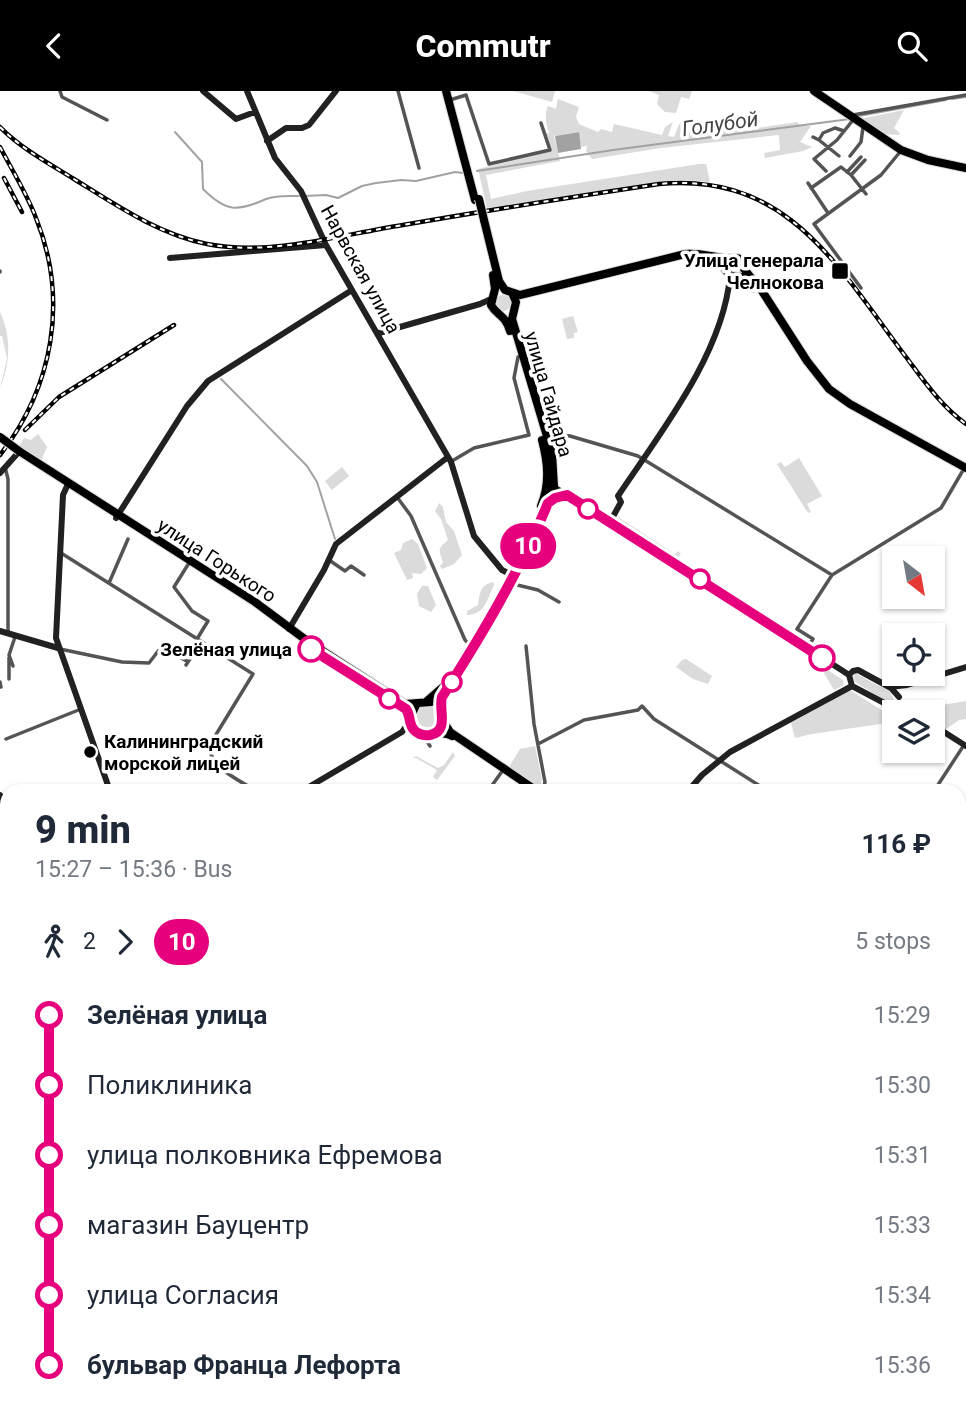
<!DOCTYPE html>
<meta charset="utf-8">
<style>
:root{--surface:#fff;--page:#f6f6f7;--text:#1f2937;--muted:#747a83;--accent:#000}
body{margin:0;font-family:Roboto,sans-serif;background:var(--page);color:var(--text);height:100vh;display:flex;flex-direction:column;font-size:26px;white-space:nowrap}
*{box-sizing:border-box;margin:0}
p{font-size:23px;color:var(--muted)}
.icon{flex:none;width:38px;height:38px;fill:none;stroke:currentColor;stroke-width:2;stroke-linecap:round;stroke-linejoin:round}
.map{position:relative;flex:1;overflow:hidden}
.panel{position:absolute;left:0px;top:693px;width:966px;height:632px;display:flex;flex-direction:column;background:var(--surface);border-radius:21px 21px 0 0;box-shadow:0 2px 5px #0004}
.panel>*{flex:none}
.badge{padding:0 14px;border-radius:23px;font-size:24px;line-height:46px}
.needle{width:46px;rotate:149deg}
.fabs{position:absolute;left:882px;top:455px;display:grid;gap:14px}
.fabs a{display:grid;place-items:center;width:63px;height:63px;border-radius:0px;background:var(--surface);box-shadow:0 2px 5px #0004;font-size:35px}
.map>.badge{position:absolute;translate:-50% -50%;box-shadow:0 0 0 4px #fff}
.legs{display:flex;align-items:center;gap:10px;height:77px;padding:0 35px;font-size:23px}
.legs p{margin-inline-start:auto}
.headline{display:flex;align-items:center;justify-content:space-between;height:119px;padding:0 35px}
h1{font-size:38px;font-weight:800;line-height:52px}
ul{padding:0 35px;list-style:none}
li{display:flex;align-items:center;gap:24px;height:70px;font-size:26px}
li i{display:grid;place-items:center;width:10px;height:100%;margin:0 9px;background:currentColor}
li i::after{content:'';width:18px;height:18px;margin:-9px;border:5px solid;border-radius:50%;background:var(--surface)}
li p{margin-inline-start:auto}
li:first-child i{background:linear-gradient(#0000 50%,currentColor 0)}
li:last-child i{background:linear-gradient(currentColor 50%,#0000 0)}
header{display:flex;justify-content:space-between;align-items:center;height:91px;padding:0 35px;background:var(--accent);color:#fff;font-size:32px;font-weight:800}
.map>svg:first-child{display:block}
</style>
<header><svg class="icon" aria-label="back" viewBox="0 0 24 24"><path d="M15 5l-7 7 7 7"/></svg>Commutr<svg class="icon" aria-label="search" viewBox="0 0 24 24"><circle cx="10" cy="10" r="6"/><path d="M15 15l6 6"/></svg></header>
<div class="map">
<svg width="966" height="1324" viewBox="0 0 966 1324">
<rect width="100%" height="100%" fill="#fff"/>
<path fill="#dbdbdb" d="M513,0H555L552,11Z
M648,0H692L689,8L681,6L676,22L665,21L657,13L659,4Z
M558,8L579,16L576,26L579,33L598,41L601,38L612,41L614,33L662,44L665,36L673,31L668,45L674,46L679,33L702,36V39L737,40L797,31L801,35H811L800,51L812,56L803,60L765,67L764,62L780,59L779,44L661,57L592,68L586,60L587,55L581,56L578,41L554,45L560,70L486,84L491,108L527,100L699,73H706L710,91L677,89L487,117L478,78L552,60L546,42H549C546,33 544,25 548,15L556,18Z
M904,19L894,37L900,42L899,44L884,43L859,28Z
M495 212a8 8 0 1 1 16 0a8 8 0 1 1-16 0Z
M0,221C12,247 10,272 0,298L7,267L2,245H0Z
M573,225L578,241L574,242V247L567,248L562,228Z
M38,343L47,356L40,372L19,356L24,347L31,349Z
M799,367L822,405L807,413L811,421L808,422L777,373L781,371L785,376Z
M342,376L349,385L332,399L325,390Z
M439,412L443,416L446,431L454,440L462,464L454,473L442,478L440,475L443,471C438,459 438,457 448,449L441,428L435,420Z
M618,426L675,463L678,460L681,463L676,468L617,430Z
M412,448L418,453L427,477L421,483L412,482L413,487L407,489L394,462L401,459L403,452Z
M493,491L494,494C487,508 486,523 467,524V520L478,514C480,504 479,494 493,491Z
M422,495H428L436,514L431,521L419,515L417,503Z
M686,568L712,585L708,593L693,588L676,576L682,569Z
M826,578L843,589L844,594L834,599L824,582Z
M855,582L890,601L894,608L892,611H887L855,591L853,586Z
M850,599L894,627V631L812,643L795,647L791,632Z
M966,610V628L959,629L946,638L933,629V621H928L930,616Z
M414 627a13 13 0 1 1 26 0a13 13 0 1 1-26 0Z
M535,655L542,689L540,697L509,676L520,658Z
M453,661L455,665L437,689L433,686L437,679L416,667H412L416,665L438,677L444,674Z
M0,755L7,756V888L2,892Z
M0,907L7,911V953L0,958Z
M7,1169V1225L0,1215V1173Z
M155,1318H364L366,1324H165Z"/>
<path fill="#a2a2a2" d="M579,41L581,58L558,62L555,45Z"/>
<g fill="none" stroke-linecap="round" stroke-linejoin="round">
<path stroke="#a2a2a2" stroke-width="2" d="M952,8L966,6
M859,25L946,9
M175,41L202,71L203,98C226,121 237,121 266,108C276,104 288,105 299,105
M477,80L613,59L850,28
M305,105L326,104L338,107L362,95L376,92L401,89L416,90L455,81L463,82
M221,288L307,375L317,391L335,448
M0,1187L7,1184
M0,1203L7,1207
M227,1318L244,1324
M294,1318L296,1320
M243,1324L258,1318"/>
<g stroke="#dbdbdb" stroke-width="10">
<path id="primary" d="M446,0L475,109
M814,0L901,59L928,69L966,77
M484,129L499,190L505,199L520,204L685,163C699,162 709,165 723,167C730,168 734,166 741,168L744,178L762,200L807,270L829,298L850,313L966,377
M711,169L722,174L730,185L742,186L753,197
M493,184L495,198L491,214C497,225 505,223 510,240
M512,202L516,211L512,228L552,362L554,396L493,524L441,608L443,630L450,641L537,700
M19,360L255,511L306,549L405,613L431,611
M541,415C550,393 548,372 542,349
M427,610L443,596
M416,614L410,627L415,640C428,647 439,638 452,645
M959,1299L966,1308"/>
</g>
<path stroke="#545454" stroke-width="3.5" d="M60,0L62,6L107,29
M398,0L419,77
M453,8L466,4L489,73L550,59L541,32
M853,24L966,4
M813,46L819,49L823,42L835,37L844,40
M819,49L839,65
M850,65L861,51L863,36
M826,80L814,68L837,49L853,29
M847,81L861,66
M851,84L865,69
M808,92L828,122
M811,97L841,76L851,84L866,103
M0,180V181
M861,197L814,133L881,84L900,61
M545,342L570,345L638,365L832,484
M452,370L474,357L529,344L514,287L518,266
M5,376L8,388V542
M397,406L411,425L465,549L470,554
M61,462L253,583L209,655C211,678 238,688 256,700
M329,469L345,480L351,475L364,484
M189,472L174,496L192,520L208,530L197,548
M109,492L128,448
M509,492L538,499L559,511
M526,555L534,633L545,691L543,700
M808,556L813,548L797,538L832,484L941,417L962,381
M60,558L122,571L149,572L162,555L188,571
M186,574L201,551
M13,575L9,564L15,546
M9,588V566
M0,591L1,596
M423,644L430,655
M6,648L81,618
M538,653L584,629L638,619L642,615L654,628L768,700
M488,700L503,679
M934,700L964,654
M959,826L966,815
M959,888H966
M959,914H966
M959,993L966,1033
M959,1123L966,1131
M17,1324L19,1318
M377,1324L379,1318
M409,1324L411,1318
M441,1324L443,1318
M474,1324L477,1318
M508,1324L511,1318"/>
<path stroke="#212121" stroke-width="6" d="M203,0L236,28L255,21
M247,0L275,67L301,100L326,154L451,371L474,445L502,479L508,482
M267,50L286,37H302L309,34L336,0
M170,167L326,154
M379,242L480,213L491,208
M0,382L17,363
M68,393L63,404L56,547L110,700
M554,396L843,580L849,584L852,595L888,614L898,612
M548,412L556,406L567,404
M116,427L187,315L208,290L352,199
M610,431L621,411L618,405C660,342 723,263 730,185
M289,538L324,479L336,453L448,366
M0,540L58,557
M849,584L853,580L858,579L891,597L899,606
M889,596L907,594L966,576
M898,612L913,621
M933,634L966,655
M302,700L402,641L410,630
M688,700L702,684L730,661L852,595
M0,704L7,721
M0,891L7,897
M959,959L966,958
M0,1063L7,1040
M0,1256L7,1260
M96,1318L105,1324"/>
<use href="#primary" stroke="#000" stroke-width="8"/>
<g stroke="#000" stroke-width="4.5">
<path id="rail" d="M0,36C22,58 48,72 74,88C116,114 158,143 207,153C269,165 336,145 397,135C484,120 572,106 659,93C788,81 838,176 906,266C924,290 941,315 966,333
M0,56C12,79 27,103 36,127C69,209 53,296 0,364
M4,87L22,121
M25,339L59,306L174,234"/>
</g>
<use href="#rail" stroke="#fff" stroke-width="2" stroke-dasharray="5" stroke-linecap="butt"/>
<g stroke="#dbdbdb" stroke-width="10" stroke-linecap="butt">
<path id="primary-bridge" d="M479,108L484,129
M0,346L19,360"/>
</g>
<use href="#primary-bridge" stroke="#000" stroke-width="8"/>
</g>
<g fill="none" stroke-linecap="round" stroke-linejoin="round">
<g stroke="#fff" stroke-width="16">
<path id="line-1" d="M311,558L406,618C411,625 408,632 414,639C418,643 424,645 430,644C450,640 438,618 442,606C482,544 520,480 548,412L555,407L567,404L822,567"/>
</g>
<use href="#line-1" stroke="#e6007e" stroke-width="10"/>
</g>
<g fill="#000" stroke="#fff" stroke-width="2.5">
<rect x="831" y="171" width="18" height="18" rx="3.5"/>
<circle cx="90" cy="661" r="7"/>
</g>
<g fill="#fff" stroke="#e6007e" stroke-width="3.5">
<circle cx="588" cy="418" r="9"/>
<circle cx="700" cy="488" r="9"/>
<circle cx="311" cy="558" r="12"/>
<circle cx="822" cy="567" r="12"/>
<circle cx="452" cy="591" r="9"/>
<circle cx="389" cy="608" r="9"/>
</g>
<g text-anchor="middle" stroke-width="7" stroke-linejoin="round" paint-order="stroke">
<g font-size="19" font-weight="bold" fill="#000" stroke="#fff" text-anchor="end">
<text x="824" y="176">Улица генерала<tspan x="824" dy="22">Челнокова</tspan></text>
<text x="104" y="657" text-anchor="start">Калининградский<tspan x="104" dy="22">морской лицей</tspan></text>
</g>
<g font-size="19" fill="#000" stroke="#fff">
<text transform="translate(361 178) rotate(61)" y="7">Нарвская улица</text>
<text transform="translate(549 303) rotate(74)" y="7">улица Гайдара</text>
<text transform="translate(217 469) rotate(33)" y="7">улица Горького</text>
</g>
<g font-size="19" font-weight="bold" fill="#000" stroke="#fff" text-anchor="end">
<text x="292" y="565">Зелёная улица</text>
</g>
<g font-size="21" font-style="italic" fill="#434343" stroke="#fff">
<text transform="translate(720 33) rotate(-8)" y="7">Голубой</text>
</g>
</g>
</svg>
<div class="fabs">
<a><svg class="needle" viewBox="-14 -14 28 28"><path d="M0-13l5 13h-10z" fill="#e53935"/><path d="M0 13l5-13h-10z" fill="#747a83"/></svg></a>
<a><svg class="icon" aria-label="locate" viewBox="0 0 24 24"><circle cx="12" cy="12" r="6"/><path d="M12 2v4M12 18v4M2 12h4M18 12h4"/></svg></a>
<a><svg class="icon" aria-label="layers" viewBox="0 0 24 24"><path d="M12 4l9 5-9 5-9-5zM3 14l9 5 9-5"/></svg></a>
</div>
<b class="badge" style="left:528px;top:455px;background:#e6007e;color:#fff">10</b>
<section class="panel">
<div class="headline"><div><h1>9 min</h1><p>15:27 – 15:36 · Bus</p></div><b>116 ₽</b></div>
<div class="legs"><svg class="icon" aria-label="walk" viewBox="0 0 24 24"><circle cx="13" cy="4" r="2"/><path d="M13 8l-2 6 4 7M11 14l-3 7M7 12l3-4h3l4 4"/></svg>2<svg class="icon" aria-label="forward" viewBox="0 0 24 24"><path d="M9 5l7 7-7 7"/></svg><b class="badge" style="background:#e6007e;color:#fff">10</b><p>5 stops</p></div>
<ul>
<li><i style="color:#e6007e"></i><b>Зелёная улица</b><p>15:29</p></li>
<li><i style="color:#e6007e"></i><span>Поликлиника</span><p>15:30</p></li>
<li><i style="color:#e6007e"></i><span>улица полковника Ефремова</span><p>15:31</p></li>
<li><i style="color:#e6007e"></i><span>магазин Бауцентр</span><p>15:33</p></li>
<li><i style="color:#e6007e"></i><span>улица Согласия</span><p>15:34</p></li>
<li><i style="color:#e6007e"></i><b>бульвар Франца Лефорта</b><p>15:36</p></li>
</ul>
</section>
</div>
